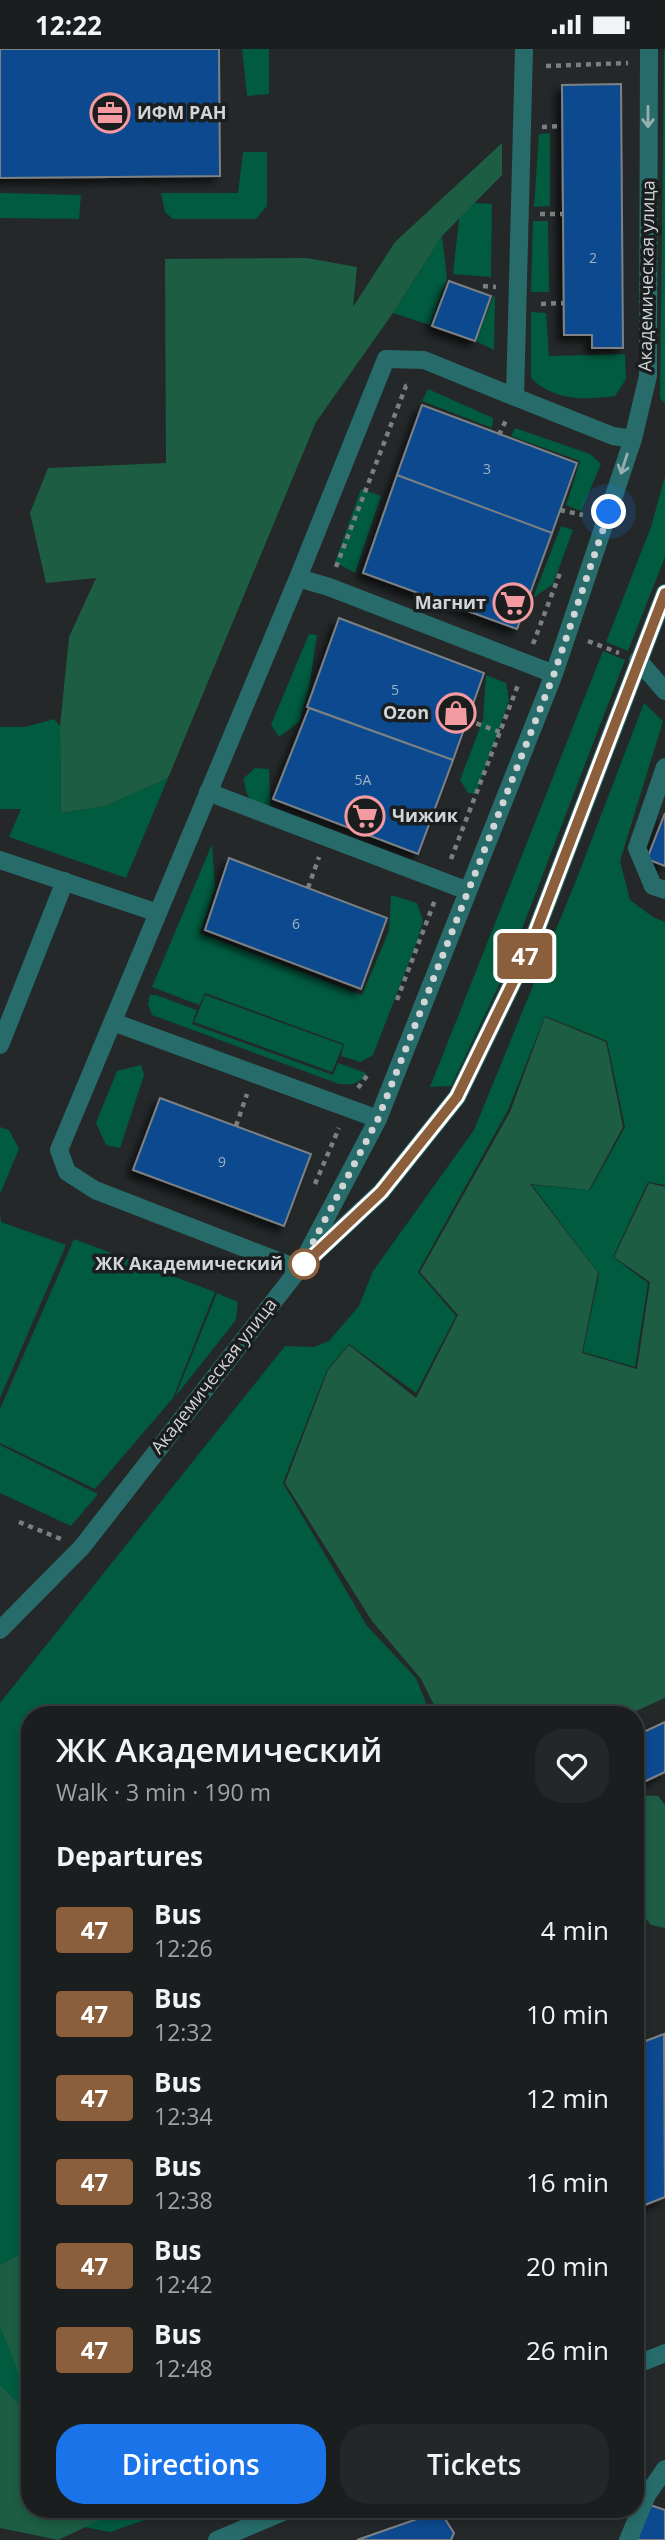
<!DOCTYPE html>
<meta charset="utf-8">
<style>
:root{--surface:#1b1e1f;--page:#242728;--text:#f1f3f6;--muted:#a0a2a4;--line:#393c3d;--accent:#1a73e8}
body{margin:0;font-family:"Open Sans",sans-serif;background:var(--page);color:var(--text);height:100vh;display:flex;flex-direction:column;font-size:26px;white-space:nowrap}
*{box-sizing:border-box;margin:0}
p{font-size:23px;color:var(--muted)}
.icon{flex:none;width:38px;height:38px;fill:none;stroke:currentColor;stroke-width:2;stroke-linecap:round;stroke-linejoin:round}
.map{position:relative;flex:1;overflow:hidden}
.drawer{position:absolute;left:21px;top:1657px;width:623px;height:812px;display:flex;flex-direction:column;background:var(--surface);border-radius:28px;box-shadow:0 4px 10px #0003,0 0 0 2px var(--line)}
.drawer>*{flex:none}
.badge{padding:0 14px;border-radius:5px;font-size:24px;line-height:46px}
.you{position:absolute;width:35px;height:35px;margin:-18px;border:5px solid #fff;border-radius:50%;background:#1a73e8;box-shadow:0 0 0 10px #1a73e833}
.map>.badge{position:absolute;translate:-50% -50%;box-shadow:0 0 0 4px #fff}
h2{padding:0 35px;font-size:26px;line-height:63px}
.round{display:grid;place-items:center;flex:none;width:74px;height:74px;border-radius:28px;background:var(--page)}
.headline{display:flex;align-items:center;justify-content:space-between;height:119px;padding:0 35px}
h1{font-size:33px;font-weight:600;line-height:52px}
.action{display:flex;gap:14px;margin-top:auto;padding:14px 35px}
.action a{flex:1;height:80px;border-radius:28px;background:var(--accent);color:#fff;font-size:28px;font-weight:600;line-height:80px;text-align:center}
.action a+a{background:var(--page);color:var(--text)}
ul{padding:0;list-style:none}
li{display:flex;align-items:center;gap:21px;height:84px;padding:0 35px}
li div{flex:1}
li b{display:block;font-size:26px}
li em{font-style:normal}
li .badge{min-width:77px;font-weight:700;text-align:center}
.status{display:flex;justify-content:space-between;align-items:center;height:49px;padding:0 35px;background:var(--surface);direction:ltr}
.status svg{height:19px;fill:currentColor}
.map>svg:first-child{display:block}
</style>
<div class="status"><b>12:22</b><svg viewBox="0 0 49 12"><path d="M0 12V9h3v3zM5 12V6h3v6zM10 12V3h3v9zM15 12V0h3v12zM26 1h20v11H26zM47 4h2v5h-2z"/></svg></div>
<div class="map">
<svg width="665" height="2491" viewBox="0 0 665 2491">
<defs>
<filter id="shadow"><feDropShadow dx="-6" dy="6" stdDeviation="3.5" flood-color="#0009"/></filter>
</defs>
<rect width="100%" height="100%" fill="#242829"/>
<path fill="#005b3f" d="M242,0H269V45L247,47Z
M664,0H665V355L660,349Z
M550,84V157L534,158L539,85Z
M243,103H267V157L256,170H173L165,163L161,144H238Z
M0,144L81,146L79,170L0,169Z
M461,153L492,155L491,228L453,225Z
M533,172H548L549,243H531Z
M442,187L447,229L430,276L393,264Z
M493,247L495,248L494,301L476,292Z
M531,263L546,264L549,307L625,305L626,330L615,347C585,351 554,352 531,329Z
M428,340L493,369L492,379L422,352Z
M515,379L590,405L601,415L581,462L566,456L580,412L511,387Z
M665,427V508L628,602L606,593L651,478Z
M361,440L381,447L355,524L335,513Z
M561,477L573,481L553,535L533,549Z
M309,585L317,586L309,639L299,673L279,688L271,676Z
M603,602L625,611L507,919L451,1037L430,1038Z
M486,626L506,634L509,652L476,745L468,744L460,731L483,671Z
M644,654L663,672L620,812L630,851L653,868L665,873V1136L648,1133L613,1208L648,1234L635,1318L583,1303L599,1225L532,1136L590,1141L625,1078L607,992L545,967L508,1061L418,1223L456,1267L416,1344L349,1295L327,1321L283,1434L367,1577L416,1629L431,1666H30V2460L174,2461L110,2483L0,2462V1654L285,1297L314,1298L329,1292L359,1257L373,1222L474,1081L577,829Z
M54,670L60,677L61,764L106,757L168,729L126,829L9,788L21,760H0V678H25Z
M255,719L269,720L271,768C254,757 245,750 244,729Z
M212,795L215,838L200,884L362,946L389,882L391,846L417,854L423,871L418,890L373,1006L360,1013L341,1007L344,995L205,944L199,956L152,938Z
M150,946H156L197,961L192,975L333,1026L338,1014L366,1024C359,1036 353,1036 339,1035L152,966L148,955Z
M205,946L343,996L332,1023L194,973Z
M141,1016L144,1026L120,1099L106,1096L96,1074L117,1022Z
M0,1078L9,1081L19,1100L0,1145Z
M0,1162L1,1173L66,1196L0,1349Z
M74,1190L215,1243L173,1349L95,1440L0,1394V1360Z
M217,1244L238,1253L236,1271L175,1348Z
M0,1396L98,1445L71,1477L0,1444Z"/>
<path fill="#1c5d44" d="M502,94V126L442,187L393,264L316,373L168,729L106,757L61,764L60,677L69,588L96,529L46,534L30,464L48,419L166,414L165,210L307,209L357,218L353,258L395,193Z
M545,968L606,993L623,1078L589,1141L530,1135L598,1224L582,1304L637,1320L650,1233L614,1208L649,1134L665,1138V1649L627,1666H439L421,1630L372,1572L285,1434L328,1321L349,1296L416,1349L458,1266L420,1223L510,1063Z
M635,1746L658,1747L665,1756V1879L651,1876L635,1857Z
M30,2200V2354L0,2277V2216Z
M0,2336L30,2367V2460L121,2461L58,2491L0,2479Z"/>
<path fill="#074a8f" stroke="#7e8184" stroke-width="2" filter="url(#shadow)" d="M0,0H219L220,127L0,129Z
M621,35L623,299H592V286H564L562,36Z
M449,232L491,247L475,292L432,277Z
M422,356L577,414L552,484L397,426Z
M397,426L552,484L517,580L363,524Z
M339,569L484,624L453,711L307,658Z
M309,659L453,711L418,805L273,750Z
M665,764V817L647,810Z
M229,809L387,869L361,940L205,881Z
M160,1049L311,1105L284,1177L133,1121Z
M665,1673V1723L635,1737V1687Z
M664,1985L665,2148L635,2160V1996Z
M650,2456L665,2461V2491H637Z
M440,2462L454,2484L451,2491H357Z"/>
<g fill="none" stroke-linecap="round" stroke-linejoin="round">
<path stroke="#7b7f80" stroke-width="4.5" stroke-dasharray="5 5" stroke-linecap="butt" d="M546,17L628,14
M542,78L562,77
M540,165H563
M483,237L496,238
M541,255L564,254
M499,386L507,369
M560,461L583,466
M336,518L406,337L410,336
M588,592L619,604
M533,595L560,524
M467,671L500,683
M451,810L518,636
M308,839L319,808
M397,951L435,851
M358,1039L369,1024
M236,1077L247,1045
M315,1135L339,1079
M19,1473L61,1490"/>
<path stroke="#276c6b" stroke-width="18" d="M524,0L515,348L613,387L633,390
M298,529L386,310L424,311L515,348
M638,611L665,642
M665,718L637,799L653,837L665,841
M208,743L468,842
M0,811L158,864
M113,973L378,1070
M0,996L65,832
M309,1210L381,1143L457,1048L530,898L665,544
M299,1220L95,1141L67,1123L59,1101L298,529L329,538L554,625
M0,1581L82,1498L299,1220L378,1070L554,625L633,390L648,327L649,0
M635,2316L665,2304
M217,2491L290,2460
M628,2491L647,2446L665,2420"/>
</g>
<defs><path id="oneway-shaft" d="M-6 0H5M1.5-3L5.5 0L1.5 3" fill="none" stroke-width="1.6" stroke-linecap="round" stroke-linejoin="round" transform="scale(1.75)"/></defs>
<g stroke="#96b0b1">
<use href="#oneway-shaft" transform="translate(648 68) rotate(90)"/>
<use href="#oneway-shaft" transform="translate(624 415) rotate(108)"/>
</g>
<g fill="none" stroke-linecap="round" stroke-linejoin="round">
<g stroke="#fff" stroke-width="16">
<path id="line" d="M299,1220L381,1143L457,1048L530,898L665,544"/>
</g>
<use href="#line" stroke="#8b5e3c" stroke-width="10"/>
<path stroke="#d2d5d6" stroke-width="7" stroke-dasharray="0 12.6" d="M304,1215L299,1220L378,1070L554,625L609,463"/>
</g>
<defs>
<g id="office-ring" transform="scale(2.0125)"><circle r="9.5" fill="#1a1e1f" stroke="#f49aa1" stroke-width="1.5"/><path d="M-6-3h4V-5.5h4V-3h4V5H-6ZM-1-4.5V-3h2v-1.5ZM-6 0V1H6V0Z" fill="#f49aa1"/></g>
<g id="supermarket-ring" transform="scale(2.0125)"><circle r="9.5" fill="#1a1e1f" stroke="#f49aa1" stroke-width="1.5"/><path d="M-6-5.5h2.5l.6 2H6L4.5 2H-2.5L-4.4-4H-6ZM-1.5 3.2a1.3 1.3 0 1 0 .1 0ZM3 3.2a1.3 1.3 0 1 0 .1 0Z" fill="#f49aa1"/></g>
<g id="shop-ring" transform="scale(2.0125)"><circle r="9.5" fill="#1a1e1f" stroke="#f49aa1" stroke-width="1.5"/><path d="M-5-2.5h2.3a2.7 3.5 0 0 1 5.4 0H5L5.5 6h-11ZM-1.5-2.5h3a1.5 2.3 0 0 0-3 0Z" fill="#f49aa1"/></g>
</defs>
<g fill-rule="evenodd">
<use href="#office-ring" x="110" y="64"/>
<use href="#supermarket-ring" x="513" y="554"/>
<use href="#shop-ring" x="456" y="664"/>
<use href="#supermarket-ring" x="365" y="767"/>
</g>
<circle fill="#fff" stroke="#8b5e3c" stroke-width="3.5" cx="304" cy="1215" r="14"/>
<g text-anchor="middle" stroke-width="7" stroke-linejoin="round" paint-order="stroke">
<g font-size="14" fill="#9fb2c4">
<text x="593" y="214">2</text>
<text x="487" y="425">3</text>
<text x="395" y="646">5</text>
<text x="363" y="736">5А</text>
<text x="296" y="880">6</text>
<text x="222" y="1118">9</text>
</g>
<g font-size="18" font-weight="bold" fill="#d2d5d6" stroke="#1a1e1f" text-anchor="start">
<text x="137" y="70">ИФМ РАН</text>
<text x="486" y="560" text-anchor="end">Магнит</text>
<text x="429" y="670" text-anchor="end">Ozon</text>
<text x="392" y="773">Чижик</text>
</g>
<g font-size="18" fill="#d2d5d6" stroke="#1a1e1f">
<text transform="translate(647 227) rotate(-89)" y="6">Академическая улица</text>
<text transform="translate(214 1327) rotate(-52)" y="6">Академическая улица</text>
</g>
<g font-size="18" font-weight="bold" fill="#d2d5d6" stroke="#1a1e1f" text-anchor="end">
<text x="283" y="1221">ЖК Академический</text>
</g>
</g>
</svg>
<div class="you" style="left:609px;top:463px"></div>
<b class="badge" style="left:525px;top:907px;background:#8b5e3c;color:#fff">47</b>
<section class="drawer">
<div class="headline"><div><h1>ЖК Академический</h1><p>Walk · 3 min · 190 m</p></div><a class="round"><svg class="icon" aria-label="heart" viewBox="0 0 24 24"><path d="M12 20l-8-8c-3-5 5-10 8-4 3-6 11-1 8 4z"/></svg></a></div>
<h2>Departures</h2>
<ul>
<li><span class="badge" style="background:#8b5e3c;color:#fff">47</span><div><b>Bus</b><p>12:26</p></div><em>4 min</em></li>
<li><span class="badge" style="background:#8b5e3c;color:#fff">47</span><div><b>Bus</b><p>12:32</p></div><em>10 min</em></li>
<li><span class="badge" style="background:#8b5e3c;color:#fff">47</span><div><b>Bus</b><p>12:34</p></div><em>12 min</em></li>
<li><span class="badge" style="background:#8b5e3c;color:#fff">47</span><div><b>Bus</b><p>12:38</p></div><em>16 min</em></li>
<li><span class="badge" style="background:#8b5e3c;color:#fff">47</span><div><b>Bus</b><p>12:42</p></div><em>20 min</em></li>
<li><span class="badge" style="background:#8b5e3c;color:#fff">47</span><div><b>Bus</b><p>12:48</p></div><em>26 min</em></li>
</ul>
<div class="action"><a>Directions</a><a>Tickets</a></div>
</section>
</div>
